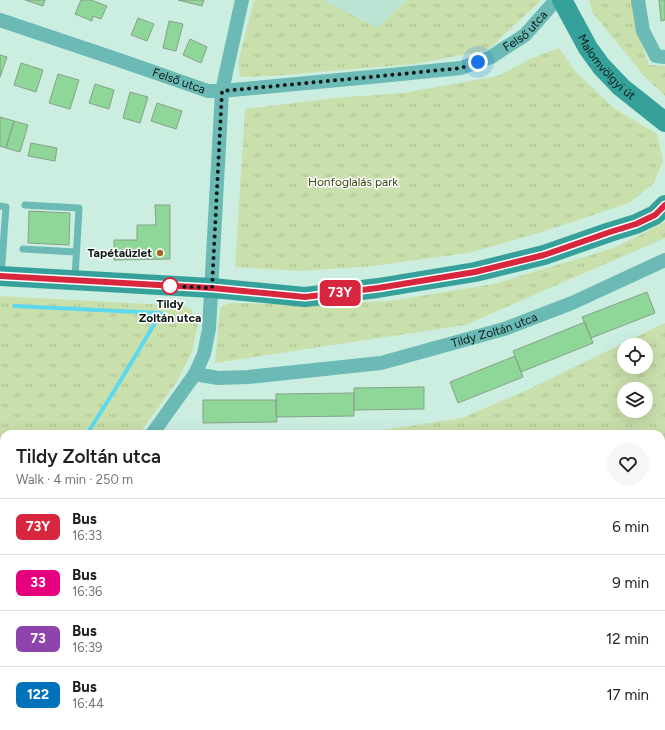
<!DOCTYPE html>
<meta charset="utf-8">
<style>
:root{--surface:#fff;--page:#f6f6f6;--text:#202124;--muted:#757577;--line:#e0e0e0}
body{margin:0;font-family:Figtree,sans-serif;background:var(--page);color:var(--text);height:100vh;display:flex;flex-direction:column;font-size:15px;white-space:nowrap}
*{box-sizing:border-box;margin:0}
p{font-size:13px;color:var(--muted)}
.icon{flex:none;width:22px;height:22px;fill:none;stroke:currentColor;stroke-width:2;stroke-linecap:round;stroke-linejoin:round}
.map{position:relative;flex:1;overflow:hidden}
.drawer{position:absolute;left:0px;top:430px;width:665px;height:300px;display:flex;flex-direction:column;background:var(--surface);border-radius:12px 12px 0 0;box-shadow:0 4px 16px #0002}
.drawer>*{flex:none}
.badge{padding:0 8px;border-radius:6px;font-size:14px;line-height:26px}
.buttons{position:absolute;left:617px;top:338px;display:grid;gap:8px}
.buttons a{display:grid;place-items:center;width:36px;height:36px;border-radius:50%;background:var(--surface);box-shadow:0 4px 16px #0002;font-size:20px}
.you{position:absolute;width:20px;height:20px;margin:-10px;border:3px solid #fff;border-radius:50%;background:#1a73e8;box-shadow:0 0 0 6px #1a73e833}
.map>.badge{position:absolute;translate:-50% -50%;box-shadow:0 0 0 2px #fff}
.round{display:grid;place-items:center;flex:none;width:42px;height:42px;border-radius:21px;background:var(--page)}
.head{display:flex;align-items:center;justify-content:space-between;height:68px;padding:0 16px}
h1{font-size:19px;font-weight:600;line-height:30px}
ul{padding:0;list-style:none}
li{display:flex;align-items:center;gap:12px;height:56px;padding:0 16px;border-top:1px solid var(--line)}
li div{flex:1}
li b{display:block;font-size:15px}
li em{font-style:normal}
li .badge{min-width:44px;font-weight:700;text-align:center}
.map>svg:first-child{display:block}
</style>
<div class="map">
<svg width="665" height="730" viewBox="0 0 665 730">
<defs>
<pattern id="grass-tufts" width="24" height="20" patternUnits="userSpaceOnUse"><rect width="24" height="20" fill="#c9dfac"/><path d="M3 7l-1-3M5 7V3M7 7l1-3M15 17l-1-3M17 17v-4M19 17l1-3" fill="none" stroke="#abbf93"/></pattern>
</defs>
<rect width="100%" height="100%" fill="#cceee0"/>
<path fill="#bae4d3" d="M323,0H407L377,28Z"/>
<path fill="url(#grass-tufts)" fill-rule="evenodd" d="M254,0H323L377,28L407,0H540V1L488,50L415,64L271,76L240,77L238,63Z
M589,0H632L636,28L649,65L665,66V96L646,78L592,12Z
M559,48L575,71L615,109L657,134L663,161L654,183L629,203L539,233L468,253L373,266L300,271L235,267L245,109L335,98L403,93L498,76L532,58Z
M665,222V238L465,325L215,363L220,308L229,303L299,304L389,301L494,284L614,248Z
M0,296L184,306L191,309L198,323L192,352L176,383L139,434H4V620L0,626Z
M665,323V589L661,588V434H357L462,418L527,390ZM624,345H646V367H624ZM624,389H646V411H624Z
M271,726H497V730H271Z"/>
<path fill="#c9dfac" d="M665,476V511H661V477Z"/>
<g fill="none" stroke-linecap="round" stroke-linejoin="round">
<path stroke="#5cd9ef" stroke-width="4" d="M14,306L161,313L119,383L87,434
M0,563L4,557"/>
</g>
<path fill="#8ed798" stroke="#89a08b" d="M25,0H45L43,6Z
M81,0H91L107,6L101,19L93,16L92,21L75,14Z
M178,0H204L202,6Z
M659,0H665V20L661,21Z
M138,18L154,24L147,41L131,35Z
M169,21L183,24L176,51L163,48Z
M190,39L207,47L201,63L183,55Z
M0,55L7,57L0,77Z
M21,63L43,70L36,92L14,85Z
M58,74L79,80L70,109L49,103Z
M95,84L114,90L109,109L89,103Z
M130,92L148,97L140,123L123,118Z
M157,103L182,111L176,129L151,121Z
M0,117L14,121L6,148L0,146Z
M14,121L28,125L20,152L6,148Z
M31,143L57,148L55,161L28,156Z
M155,205H170V259L114,260V240H137V225H156Z
M29,211L70,213L69,245L28,243Z
M647,292L655,313L591,338L582,317Z
M585,322L593,343L521,372L513,351Z
M515,356L523,377L458,403L450,382Z
M424,387V409L354,410V388Z
M354,393V416L276,417V394Z
M203,400H276L277,422L203,423Z
M662,602L665,603V623H661V608Z
M665,706V729H639V726H661V707Z
M511,726H560V730H511Z"/>
<g fill="none" stroke-linecap="round" stroke-linejoin="round">
<path stroke="#6bbab5" stroke-width="7" d="M25,205L79,208L75,278
M0,206L6,207L1,276
M23,249L76,252"/>
<g stroke="#6bbab5" stroke-width="14">
<path d="M638,0L643,31L656,56L665,57"/>
<path id="s1" d="M0,20L119,60L208,91H222L381,76L461,68L491,57L525,35L556,0"/>
<path id="s2" d="M195,374L218,378L248,377L381,363L504,329L572,303L665,260"/>
<path d="M152,434L195,374L204,354L209,329L222,91L242,0"/>
<path d="M661,640H665"/>
<path d="M0,644L4,639"/>
<path d="M0,668L4,671"/>
<path d="M661,676H665"/>
<path d="M0,717H4"/>
</g>
<g stroke="#36a09a" stroke-width="20">
<path id="s3" d="M562,0L588,48L601,66L621,87L665,122"/>
<path d="M0,276L212,288L305,297L378,288L475,272L544,255L610,232L636,224L655,215L665,205"/>
</g>
</g>
<g fill="none" stroke-linecap="round" stroke-linejoin="round">
<g stroke="#fff" stroke-width="9">
<path id="line" d="M0,276L212,288L305,297L378,288L475,272L544,255L610,232L636,224L655,215L665,205"/>
</g>
<use href="#line" stroke="#d7263d" stroke-width="6"/>
<path stroke="#0d1a15" stroke-width="4" stroke-dasharray="0 7.2" d="M170,286L212,288L222,91L381,76L461,68L478,62"/>
</g>
<circle fill="#a26628" stroke="#fff" stroke-width="1.5" cx="160" cy="253" r="4"/>
<circle fill="#fff" stroke="#d7263d" stroke-width="2" cx="170" cy="286" r="8"/>
<g text-anchor="middle" stroke-width="3" stroke-linejoin="round" paint-order="stroke">
<g font-size="12" fill="#0d1a15" stroke="#fff">
<text dy="4" stroke="none"><textPath href="#s1" startOffset="549">Felső utca</textPath></text>
<text dy="4" stroke="none"><textPath href="#s3" startOffset="81">Malomvölgyi út</textPath></text>
<text dy="4" stroke="none"><textPath href="#s1" startOffset="189">Felső utca</textPath></text>
<text dy="4" stroke="none"><textPath href="#s2" startOffset="305">Tildy Zoltán utca</textPath></text>
</g>
<g font-size="12" fill="#33460a" stroke="#fff">
<text x="353" y="186">Honfoglalás park</text>
</g>
<g font-size="12" font-weight="bold" fill="#0d1a15" stroke="#fff" text-anchor="end">
<text x="152" y="257">Tapétaüzlet</text>
</g>
<g font-size="12" font-weight="bold" fill="#0d1a15" stroke="#fff">
<text x="170" y="308">Tildy<tspan x="170" dy="14">Zoltán utca</tspan></text>
</g>
</g>
</svg>
<div class="buttons">
<a><svg class="icon" aria-label="locate" viewBox="0 0 24 24"><circle cx="12" cy="12" r="6"/><path d="M12 2v4M12 18v4M2 12h4M18 12h4"/></svg></a>
<a><svg class="icon" aria-label="layers" viewBox="0 0 24 24"><path d="M12 4l9 5-9 5-9-5zM3 14l9 5 9-5"/></svg></a>
</div>
<div class="you" style="left:478px;top:62px"></div>
<b class="badge" style="left:340px;top:293px;background:#d7263d;color:#fff">73Y</b>
<section class="drawer">
<div class="head"><div><h1>Tildy Zoltán utca</h1><p>Walk · 4 min · 250 m</p></div><a class="round"><svg class="icon" aria-label="heart" viewBox="0 0 24 24"><path d="M12 20l-8-8c-3-5 5-10 8-4 3-6 11-1 8 4z"/></svg></a></div>
<ul>
<li><span class="badge" style="background:#d7263d;color:#fff">73Y</span><div><b>Bus</b><p>16:33</p></div><em>6 min</em></li>
<li><span class="badge" style="background:#e6007e;color:#fff">33</span><div><b>Bus</b><p>16:36</p></div><em>9 min</em></li>
<li><span class="badge" style="background:#8e44ad;color:#fff">73</span><div><b>Bus</b><p>16:39</p></div><em>12 min</em></li>
<li><span class="badge" style="background:#0072bc;color:#fff">122</span><div><b>Bus</b><p>16:44</p></div><em>17 min</em></li>
</ul>
</section>
</div>
